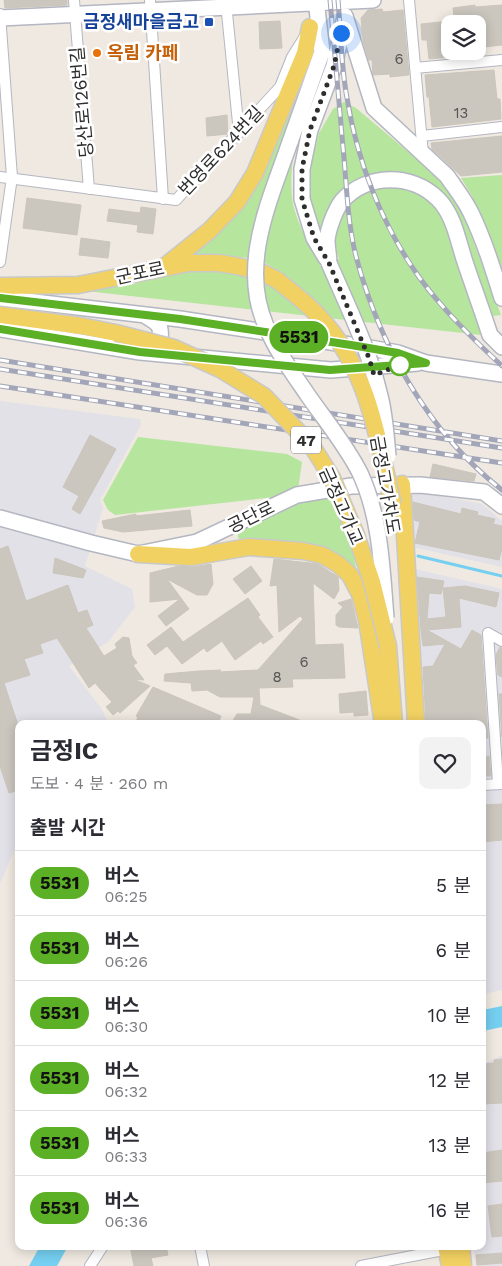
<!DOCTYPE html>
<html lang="ko">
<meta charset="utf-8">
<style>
:root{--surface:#fff;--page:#f2f2f3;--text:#2b2b33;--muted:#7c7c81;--line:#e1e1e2}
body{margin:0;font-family:"Work Sans","Noto Sans KR",sans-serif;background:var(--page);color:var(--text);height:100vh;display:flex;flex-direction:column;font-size:19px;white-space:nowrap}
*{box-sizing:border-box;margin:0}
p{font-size:16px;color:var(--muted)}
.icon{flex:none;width:28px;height:28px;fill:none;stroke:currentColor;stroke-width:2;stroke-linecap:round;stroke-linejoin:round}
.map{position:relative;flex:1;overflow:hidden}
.drawer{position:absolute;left:15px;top:720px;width:471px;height:530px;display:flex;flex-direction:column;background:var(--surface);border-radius:10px;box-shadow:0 2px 12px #0003}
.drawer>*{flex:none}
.badge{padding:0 10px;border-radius:16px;font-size:18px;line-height:32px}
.controls{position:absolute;left:441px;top:15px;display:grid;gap:10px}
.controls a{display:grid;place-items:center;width:45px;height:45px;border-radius:10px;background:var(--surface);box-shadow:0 2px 12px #0003;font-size:25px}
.you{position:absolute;width:25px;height:25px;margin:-12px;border:4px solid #fff;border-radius:50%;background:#1a73e8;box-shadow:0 0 0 8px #1a73e833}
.map>.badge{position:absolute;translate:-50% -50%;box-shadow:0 0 0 2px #fff}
h2{padding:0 15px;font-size:19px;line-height:45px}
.round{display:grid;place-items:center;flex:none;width:52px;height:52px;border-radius:10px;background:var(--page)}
.head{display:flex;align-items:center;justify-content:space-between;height:85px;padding:0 15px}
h1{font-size:24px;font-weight:700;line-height:38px}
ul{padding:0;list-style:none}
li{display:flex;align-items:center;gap:15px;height:65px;padding:0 15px;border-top:1px solid var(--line)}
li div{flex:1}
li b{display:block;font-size:19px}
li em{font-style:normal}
li .badge{min-width:55px;font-weight:700;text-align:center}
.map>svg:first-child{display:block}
</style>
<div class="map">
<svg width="502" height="1266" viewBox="0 0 502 1266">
<rect width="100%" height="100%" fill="#efe9e1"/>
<path fill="#e3e1e8" d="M0,401L140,419L141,425L100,500L103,508L85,566L132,589L135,607L108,642L69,666L101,708L109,724H19V839L0,884Z
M409,490L482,504L502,521V567L412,547Z
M415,569L502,589V990L483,994L482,724H427Z
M502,1055V1266H476L474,1246H482L483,1064Z"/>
<path fill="#b6e59e" d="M315,34C312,62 306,89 301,117C295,145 288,175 293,204C297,223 311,249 321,267L339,259C329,230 340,204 369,191C374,188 380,184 386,184C407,183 426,193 439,209C451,223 454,244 460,262C467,286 474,311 481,335L86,291L134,284L159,275L200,271L281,275C277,272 273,267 269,265C247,253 209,256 184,256L238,210Z
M344,102L356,108L445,183L461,208L501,315L493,316L455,212L407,174L386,172L375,174L321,237L311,201L310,168L319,133L333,109Z
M502,175V268L472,196L461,178Z
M138,437L287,454L302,462L298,489L275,497L115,515L108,510L103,500Z
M331,495L354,557L360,588L345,564L243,541L238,538V534L242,529L315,497Z"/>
<path fill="#75cff0" d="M502,1006V1027L483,1031V1010Z
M40,1246H68L57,1266H29Z"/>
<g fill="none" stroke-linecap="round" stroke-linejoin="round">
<path stroke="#75cff0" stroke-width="3" d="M418,556L502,576"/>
</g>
<path fill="#cbc7bf" stroke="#cbc5ba" d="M4,0H67V5L5,8Z
M475,5V7L502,5V45L484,47V41L478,42V24H455L453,8Z
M382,9L383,12L403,10L409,75L390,77V74L373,75L372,60H369L363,41L361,18L368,10Z
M280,21L282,48L260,49L259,22Z
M450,21V57L429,59L427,40H422L421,24Z
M494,70L497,99H500L501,119L432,127L429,97H427L425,75Z
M227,115L228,134L207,136L206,118Z
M502,136V172L461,176L432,149L431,143Z
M27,198L81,205L77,235L23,228Z
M141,207L156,209L153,234L137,232L138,225L107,221L109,209L140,213Z
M81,238L110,242L108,258L79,255Z
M90,435L116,449L80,514L72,509L79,496L63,487Z
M433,464L476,474L474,481L430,477Z
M413,502L461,514L462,508L478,512L477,515L495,519L493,524L502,526V548L499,560L415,543L420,522L414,520Z
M190,510L192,526L123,532L104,528L102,521L136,514V516Z
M8,546L26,601L68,585L78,613L87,610L93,625L86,628L104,656L117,648L115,644L123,637L129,638L132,656L137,663L133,665L144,680L133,679L150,686L120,713L118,711L113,715L106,707L112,702L95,683L89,688L57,638L40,644L43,653L24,659L30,675L4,683L19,728V790L9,793L0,766V549Z
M55,558L86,570L83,578L53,573Z
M274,559L318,564L338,577L339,590L334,599L313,583L315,645L343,644L345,678L292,679L293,687L259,688L260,705L310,724H266L257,720L256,724L232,722L237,714H251L254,697H220L207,690L192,691L191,683L164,681L165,674L199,671L221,670L219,672L258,670L303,619L300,616L279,632L277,585L270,586Z
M211,564L213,584L207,595H197L167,579L189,609L166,626L158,616L180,599L150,602V573L179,566L192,567Z
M251,566L262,581L245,594L233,579Z
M417,577L444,581L441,594L429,593L427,619L446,617L443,588L465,586L499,593L496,607L459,598L461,627L427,630L461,649L472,630L481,635L488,738H482V724H426L423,667L433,666L445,644L423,646L421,630Z
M248,598L260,615L258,617L273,637L263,644L261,641L235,660L222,641L207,652L204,648L182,664L167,646L155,655L147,645L171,627L183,642Z
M351,599L358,628L339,627L336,625V615L343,607L338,603Z
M500,647L502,648V677L498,675L496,655Z
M153,687L221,716L218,724H135L138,717L136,716Z
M366,691L368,715L354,716V712L340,713L339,694Z
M499,694H502V737Z
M489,756L491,776H482V757Z
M502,804V840L482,842V805Z
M502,1059V1103L482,1104V1064L494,1063V1060Z
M502,1150V1181L482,1183V1153Z
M502,1204V1236L492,1237L488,1206Z
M130,1246H166L168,1255L151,1258L153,1266H134Z
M502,1253V1263L477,1265L476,1255Z"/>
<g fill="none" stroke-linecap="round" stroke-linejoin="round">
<g stroke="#b4b7c1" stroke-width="12">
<path id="street" d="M74,0L89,189
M150,0L163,199
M409,0L423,154
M226,3L239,133
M0,14L12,177L0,262
M415,68L502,60
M422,136L502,127
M0,177L176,200L280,87L292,57L304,38
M488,633L498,784
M488,633L502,641
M482,785L502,784
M200,1246L204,1266
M90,1266L103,1246
M361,1266L438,1251"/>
</g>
<g stroke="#b4b7c1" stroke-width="18">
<path id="secondary" d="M345,16L374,108L447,176C455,188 465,200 471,213C484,240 493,269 502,298
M0,18L373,0
M290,142L322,52L316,0
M326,258L314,238L302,199V169L310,130L334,66L345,17
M329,263C329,256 327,248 327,240C328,229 335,210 342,201C367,173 412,173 438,199C454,215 458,241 465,262C473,286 482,310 490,335L502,347
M0,298L180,319L370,348L398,353L426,363L502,374
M146,316C158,323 162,325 160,340L148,349
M0,329L140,352L331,370L418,363
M0,518L91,543L138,554L197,542L297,495L351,486L420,485L484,492L502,506"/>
</g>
<g stroke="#c9c9c9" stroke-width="19">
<path id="primary" d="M164,267L209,231L237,202L255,173L305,53L310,27
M0,286L78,285L189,263H219L237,266L261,272L277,280
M0,315L81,326L116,333
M402,484L416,724
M138,554L191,557L249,547L303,551L322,555L338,564L350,575L360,594L367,620L383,724
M388,646L394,724
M446,1246L450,1266
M461,1246L463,1266"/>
</g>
<use href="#street" stroke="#fff" stroke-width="10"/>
<use href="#secondary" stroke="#fff" stroke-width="15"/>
<use href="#primary" stroke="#f2d163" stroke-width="16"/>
<g stroke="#a3a6b8" stroke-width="5">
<path id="rail" d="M330,0C335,53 339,106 344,158C347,192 348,227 357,260C381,348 429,433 502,490
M338,0C341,33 341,66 347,98C357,161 382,225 419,277C443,310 472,338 502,366
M0,360L502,441
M0,369L502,448
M0,386L502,463"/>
</g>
<use href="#rail" stroke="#fff" stroke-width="3" stroke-dasharray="9" stroke-linecap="butt"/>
<g stroke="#b4b7c1" stroke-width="18" stroke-linecap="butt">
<path id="secondary-bridge" d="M290,142C270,200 239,265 266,326C276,350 292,372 307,394C325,420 346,445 360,473C381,518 382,570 386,618
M329,263C347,305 368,347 379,392C385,413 386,435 388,456"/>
</g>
<g stroke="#c9c9c9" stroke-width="19" stroke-linecap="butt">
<path id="primary-bridge" d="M277,280C293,293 310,305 323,321C369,372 378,440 393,505
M116,333L174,348L220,369L264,396L312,446L332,478L356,535L372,582L388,646"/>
</g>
<use href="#secondary-bridge" stroke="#fff" stroke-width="15"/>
<use href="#primary-bridge" stroke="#f2d163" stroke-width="16"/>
</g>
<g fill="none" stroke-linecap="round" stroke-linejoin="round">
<g stroke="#fff" stroke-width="11">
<path id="line" d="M0,298L180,319L351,345L398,353L426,363L330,370L140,352L0,329"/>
</g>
<use href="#line" stroke="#5bb025" stroke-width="8"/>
<path stroke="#2e2e2e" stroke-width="5" stroke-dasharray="0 9" d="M341,33L334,66L310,130L302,169V199L314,238L329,263L369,358L374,375L400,365"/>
</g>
<rect fill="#1a4fb4" stroke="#fff" stroke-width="2" x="204" y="17" width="10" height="10" rx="2.5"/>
<circle fill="#e8710a" stroke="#fff" stroke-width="2" cx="97" cy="53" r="5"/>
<circle fill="#fff" stroke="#5bb025" stroke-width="2.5" cx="400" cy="365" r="10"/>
<g text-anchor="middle" stroke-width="5" stroke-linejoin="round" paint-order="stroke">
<g font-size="15" fill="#555452">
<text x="399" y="64">6</text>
<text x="461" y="118">13</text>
<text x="304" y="667">6</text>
<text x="277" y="682">8</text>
</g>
<rect fill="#fff" stroke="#6d6d6d" stroke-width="1" x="291" y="426.5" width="30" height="27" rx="4"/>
<g font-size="16" font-weight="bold" fill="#2e2e2e">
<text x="306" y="446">47</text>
</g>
<g font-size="18" font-weight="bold" fill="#164399" stroke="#fff" text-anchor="end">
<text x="199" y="28">금정새마을금고</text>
</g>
<g font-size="18" font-weight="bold" fill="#c56008" stroke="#fff" text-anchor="start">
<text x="107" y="59">옥림 카페</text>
</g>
<g font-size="18" fill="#2e2e2e" stroke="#fff">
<text transform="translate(82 102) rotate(-95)" y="6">당산로126번길</text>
<text transform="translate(221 151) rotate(-47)" y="6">번영로624번길</text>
<text transform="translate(140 273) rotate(-12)" y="6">군포로</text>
<text transform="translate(385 485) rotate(80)" y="6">금정고가차도</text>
<text transform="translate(341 506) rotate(66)" y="6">금정고가교</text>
<text transform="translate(251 517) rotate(-26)" y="6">공단로</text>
</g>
</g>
</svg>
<div class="controls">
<a><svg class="icon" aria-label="layers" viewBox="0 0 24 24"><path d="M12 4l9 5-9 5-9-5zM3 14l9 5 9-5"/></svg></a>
</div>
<div class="you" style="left:341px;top:33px"></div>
<b class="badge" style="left:299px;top:337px;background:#5bb025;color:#111">5531</b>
<section class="drawer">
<div class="head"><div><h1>금정IC</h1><p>도보 · 4 분 · 260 m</p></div><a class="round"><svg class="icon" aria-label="heart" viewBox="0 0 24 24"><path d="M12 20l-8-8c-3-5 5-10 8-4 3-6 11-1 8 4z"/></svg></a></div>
<h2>출발 시간</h2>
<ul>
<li><span class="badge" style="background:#5bb025;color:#111">5531</span><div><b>버스</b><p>06:25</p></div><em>5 분</em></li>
<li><span class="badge" style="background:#5bb025;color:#111">5531</span><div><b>버스</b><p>06:26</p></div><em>6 분</em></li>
<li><span class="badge" style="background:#5bb025;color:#111">5531</span><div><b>버스</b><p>06:30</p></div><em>10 분</em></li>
<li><span class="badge" style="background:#5bb025;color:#111">5531</span><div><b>버스</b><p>06:32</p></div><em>12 분</em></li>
<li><span class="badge" style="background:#5bb025;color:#111">5531</span><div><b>버스</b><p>06:33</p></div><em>13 분</em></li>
<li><span class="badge" style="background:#5bb025;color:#111">5531</span><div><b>버스</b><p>06:36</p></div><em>16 분</em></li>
</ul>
</section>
</div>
